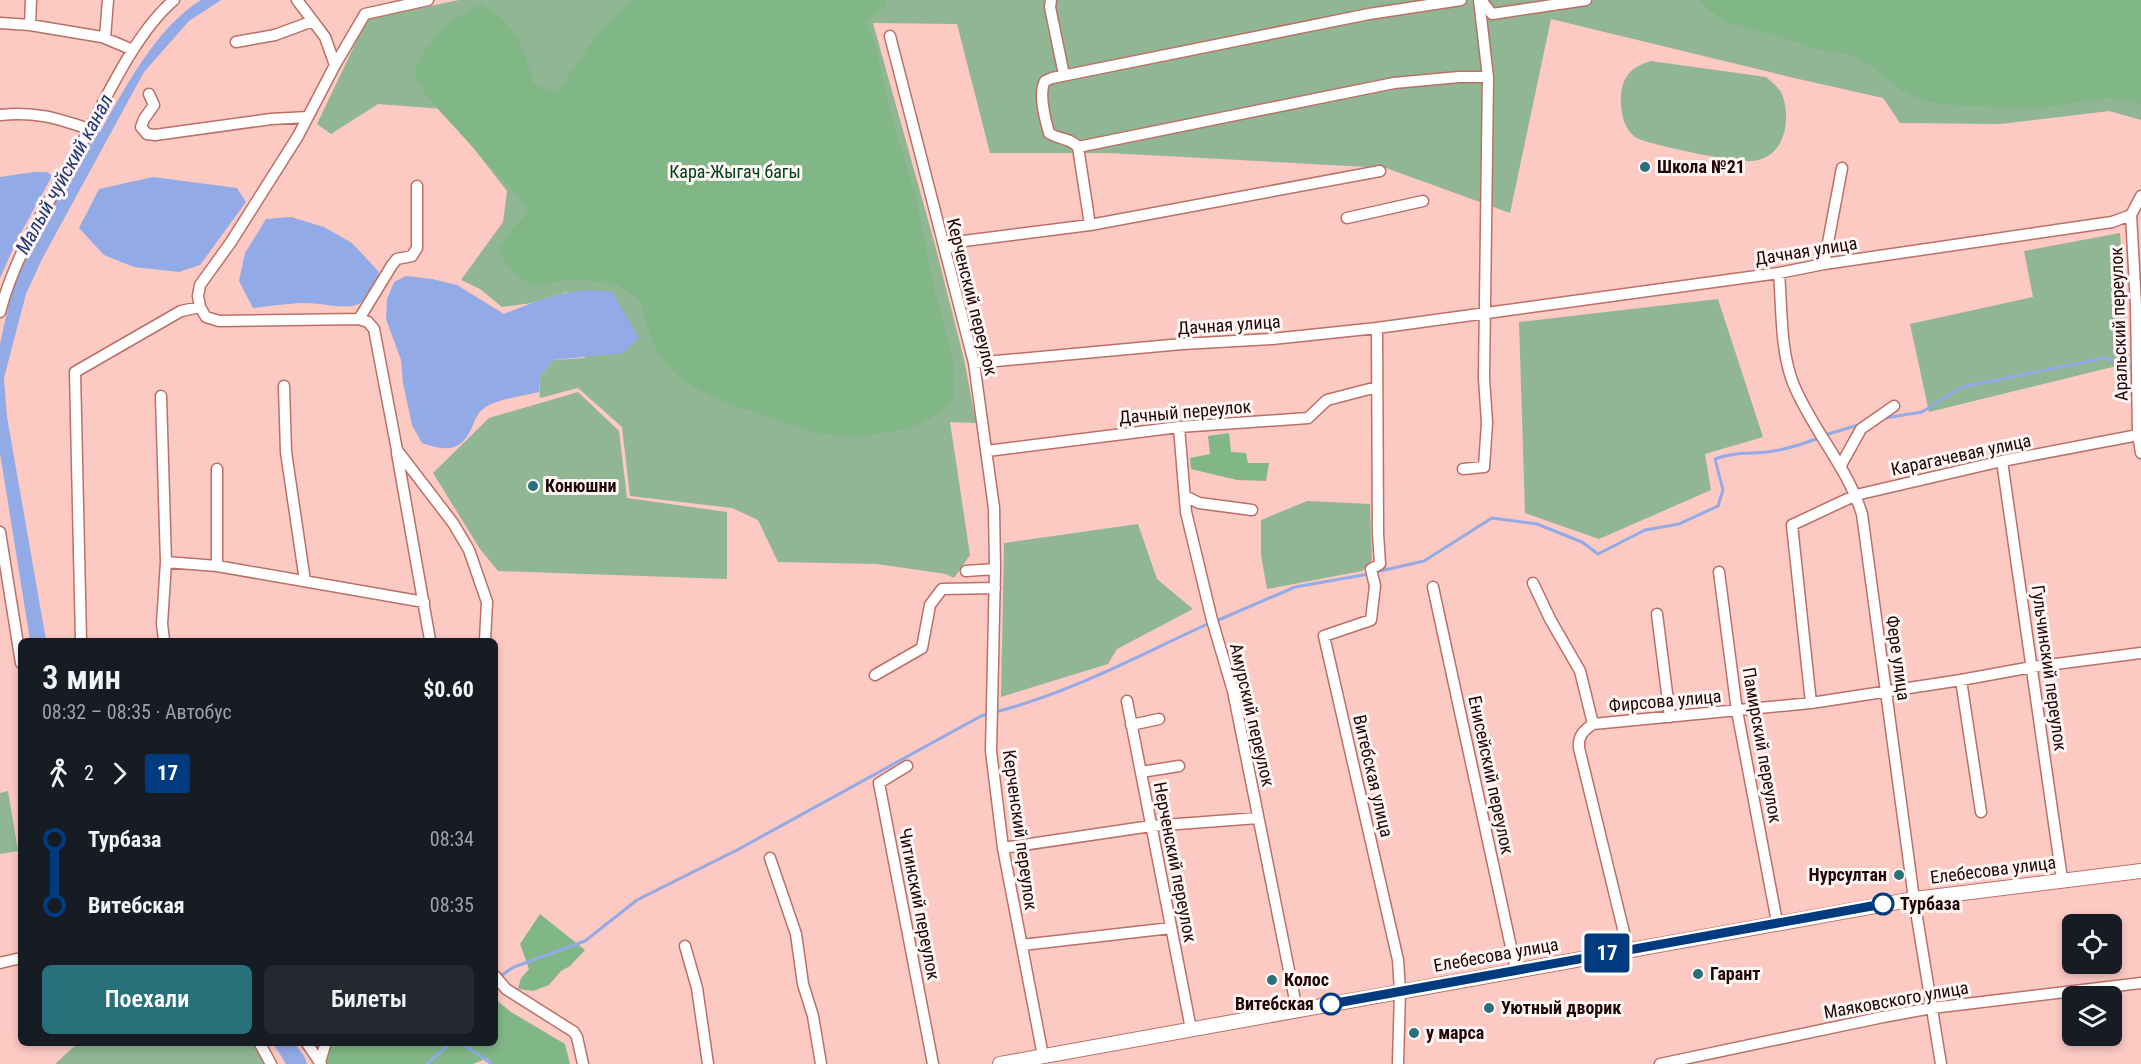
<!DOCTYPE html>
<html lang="ru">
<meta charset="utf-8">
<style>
:root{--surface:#171b24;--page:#242831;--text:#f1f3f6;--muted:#9ea1a6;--accent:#28717a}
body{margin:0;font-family:"Roboto Condensed",sans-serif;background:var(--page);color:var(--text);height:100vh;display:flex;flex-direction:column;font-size:22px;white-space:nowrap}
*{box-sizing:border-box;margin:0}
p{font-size:20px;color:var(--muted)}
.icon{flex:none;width:33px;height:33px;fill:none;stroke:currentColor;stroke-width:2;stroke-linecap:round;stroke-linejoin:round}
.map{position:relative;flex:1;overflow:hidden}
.details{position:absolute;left:18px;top:638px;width:480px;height:408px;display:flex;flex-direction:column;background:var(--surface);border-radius:9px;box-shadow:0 3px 9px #0003}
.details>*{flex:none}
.badge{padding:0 12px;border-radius:4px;font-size:21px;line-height:39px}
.controls{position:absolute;left:2062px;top:914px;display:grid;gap:12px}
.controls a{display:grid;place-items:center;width:60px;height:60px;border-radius:9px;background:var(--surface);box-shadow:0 3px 9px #0003;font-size:30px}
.map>.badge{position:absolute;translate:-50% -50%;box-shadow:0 0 0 3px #fff}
.legs{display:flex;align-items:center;gap:9px;height:66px;padding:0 24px;font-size:20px}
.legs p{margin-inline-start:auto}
.headline{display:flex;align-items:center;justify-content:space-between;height:102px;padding:0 24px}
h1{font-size:33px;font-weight:600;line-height:45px}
.primary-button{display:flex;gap:12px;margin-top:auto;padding:12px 24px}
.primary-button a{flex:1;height:69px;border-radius:9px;background:var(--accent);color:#fff;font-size:24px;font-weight:600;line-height:69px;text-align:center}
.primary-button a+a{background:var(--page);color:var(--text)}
ul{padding:0 24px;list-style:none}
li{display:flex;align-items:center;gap:21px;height:66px;font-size:22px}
li i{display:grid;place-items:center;width:9px;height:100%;margin:0 8px;background:currentColor}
li i::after{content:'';width:15px;height:15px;margin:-8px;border:4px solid;border-radius:50%;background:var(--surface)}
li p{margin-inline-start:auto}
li:first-child i{background:linear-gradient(#0000 50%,currentColor 0)}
li:last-child i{background:linear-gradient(currentColor 50%,#0000 0)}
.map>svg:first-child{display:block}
</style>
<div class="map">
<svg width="2141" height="1064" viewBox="0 0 2141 1064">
<rect width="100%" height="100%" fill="#fcc9c3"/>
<path fill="#90b693" d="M459,0H2141V120L2109,111L2000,124L1900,123L1883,98L1794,78L1551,19L1510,213L1386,168L1109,153H990L957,24L873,23L935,245L964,359L976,423L950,422L970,555L954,578L946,574L877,564L778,562L758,520L732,508L630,496L622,427L578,388L540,398L539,378L553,360L585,358L567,292L532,303L502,307L480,289L461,280L503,222L507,191L443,109L378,104L331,134L317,124L367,19Z
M1651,61L1766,77C1772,82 1781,89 1783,97C1790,117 1786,149 1764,158C1761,159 1755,161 1751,161C1738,163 1644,144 1635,137C1623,128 1620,110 1621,95C1623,75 1632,67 1651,61Z
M2120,233L2129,363L1929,412L1910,324L2033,297L2024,251Z
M1718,299L1763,437L1705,454L1711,490L1599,539L1525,513L1519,322Z
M578,392L619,431L627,498L727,512V579L498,571L480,549L433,473L489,418Z
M1307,501L1370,504L1372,560L1362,571L1267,589L1261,555V520Z
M1138,524L1157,579L1193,609L1117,649L1108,664L1001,697L1004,543Z
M8,791L18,851L0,854V793Z
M79,1042L253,1043L264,1064H55Z"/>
<path fill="#81b786" d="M631,0H886V6L866,21L875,43L892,119L916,197L936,297L950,347L955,376L953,401C932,420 917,427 889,432C880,433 870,436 861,436C825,440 788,423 754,412C725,403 691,390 669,367C652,348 647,325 641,301L618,285L593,281L566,280L533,286L511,271L498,249L513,228L530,210L427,97L414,73C429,37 446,20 482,4C488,8 496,12 501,18C520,35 527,62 534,85L557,92L595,37Z
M1700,0H2141V104C2105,90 2065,108 2028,108C2000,108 1970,106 1942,104C1898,100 1890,73 1855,57C1846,52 1834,53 1824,51C1810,47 1795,41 1781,37C1749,28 1723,27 1700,0Z
M1229,433L1231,452L1246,453L1248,463H1269L1266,481L1237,480L1191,469L1190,458L1210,454L1208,436Z
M540,914L585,950L570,966L561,971L549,985L533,991L518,989L521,978L529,969L520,944Z
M495,999L511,1012L565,1044L570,1064H490L488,1058L473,1064H320L312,1043L495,1042Z"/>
<path fill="#92aae5" d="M201,0H221L189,21L144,72L42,259L26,294L4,378L7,417L46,640H30L0,453V344C5,322 9,298 18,277C40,227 68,180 94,132H100C126,86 156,28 201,0Z
M34,172H47L52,176L17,240L0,278V177Z
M153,177L237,188L246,202L200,265L179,272L134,267L104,255L79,228L99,189Z
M291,217L324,227L352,243L379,272C366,323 339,302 300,303C285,304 269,306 253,308L239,281L245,253L266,219Z
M406,276L432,279L457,285L504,314C539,300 574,285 612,292L639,338L623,353L553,360L539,378V392C524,396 503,398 489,405C479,410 476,417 472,427C461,453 445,451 422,443L412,425L403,383L401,360L386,319L387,299L394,282Z
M273,1043H294L304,1056L307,1064H286Z"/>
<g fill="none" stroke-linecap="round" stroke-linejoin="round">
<path stroke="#92aae5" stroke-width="3" d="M1885,418L1922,412L1962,387L2105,358L2134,368
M1825,435L1862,424
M1376,572L1424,561L1492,518L1537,524L1582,542L1598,554L1645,530L1679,524L1718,506L1723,490L1715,459C1733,452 1749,454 1767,452C1784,450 1803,444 1819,438
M1216,621L1295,587L1369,574
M995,712C1071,693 1139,655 1210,623
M499,977L514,967L585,941L637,900L737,850L981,716L988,714
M459,1042L492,1064
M427,1064L452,1042"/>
<g stroke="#bb7067" stroke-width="13">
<path id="minor" d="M297,0L325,37L335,65
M428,0L365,14L335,65L298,136L231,242L200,285L198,296L200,307L206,317L219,321L359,319L368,322L374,329L397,450L453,523L469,550L487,602L485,640
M1051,0L1050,7L1064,75
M1479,0L1488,77
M1481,0L1492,14L1586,0
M0,23L30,25L102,37L133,50
M30,25L31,0
M890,36L974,363L994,508L995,569
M105,38L108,0
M236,42L275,35L313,21
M149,94L154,105L144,119L141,127L147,134L155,135L271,119L308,117
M0,115C34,111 57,118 89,129
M1078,147C1069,137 1059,140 1049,133C1045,119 1038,94 1045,81L1052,78L1369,14L1461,0
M2141,196L2131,215L2136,305L2138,435L2141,453
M1347,218L1423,201
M1090,225L1078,147L1394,83L1459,77H1488L1484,378L1487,423L1484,467L1463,469
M945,251L956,242L1090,225L1380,171
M1824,264L1842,168
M1779,273C1782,309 1780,349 1793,383C1812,430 1846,464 1862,514L1914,899L1941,1064
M0,312C16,251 52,197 82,143C106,98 136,32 174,0
M359,319L392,265L397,259L412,256L417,248V186
M1377,328L1378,534L1380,564L1371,569L1375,586L1371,620L1324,636L1398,960L1400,991L1398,1064
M974,363L1182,344L1272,339L1377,328L1779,273L1824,264L2112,222L2131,215
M284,386L286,452L305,581
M161,396L166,562
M1179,427L1186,512L1212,620L1233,691L1297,1010
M987,451L1179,427L1308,418L1327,400L1377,387
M397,453L430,640
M2002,461L2062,879
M1841,465L1861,429L1894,406
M1185,496L1199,503L1252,510
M0,532L21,663
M217,566V469
M966,571L995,569L991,751L1003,848L1043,1056
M1719,572L1737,711L1777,922
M1533,583L1550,619L1580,671L1593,724
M1433,587L1516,970
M1657,614L1670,717
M81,640L75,372L181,311L200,307
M164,640L162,624L166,562L217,566L424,602
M875,675L922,648L930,605L942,589L995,588
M1961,680L1981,812
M1127,701L1191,1029
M1811,703L1792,525L1856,495L2002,461L2138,435L2141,432
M1131,725L1159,719
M907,766L879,783L933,1064
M1141,772L1179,766
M1003,848L1151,826L1258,818
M770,858L796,934L803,984L813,1016L821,1064
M1022,945L1171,928
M685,946L697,988L708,1064
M1628,949L1579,748C1578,736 1583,731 1593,724L1811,703L1961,680L2032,667L2141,653
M0,963L21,958
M495,976L506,989L574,1032L577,1037L583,1064
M259,1042L271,1064
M306,1042L321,1064
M320,1062L326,1042
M1660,1064L1883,1017L1932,1008L2141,983"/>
</g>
<g stroke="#bb7067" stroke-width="16">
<path id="major" d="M1000,1064L1914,899L2141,871"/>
</g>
<use href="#minor" stroke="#fff" stroke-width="10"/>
<use href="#major" stroke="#fff" stroke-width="14"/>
</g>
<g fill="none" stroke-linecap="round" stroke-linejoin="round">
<g stroke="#fff" stroke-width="14">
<path id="line-1" d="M1331,1004L1883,904"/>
</g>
<use href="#line-1" stroke="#003b80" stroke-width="9"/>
</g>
<g fill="#28717a" stroke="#fff6f5" stroke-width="2">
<circle cx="1645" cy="167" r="6"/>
<circle cx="533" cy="486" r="6"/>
<circle cx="1899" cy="875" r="6"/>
<circle cx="1698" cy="974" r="6"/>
<circle cx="1272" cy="980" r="6"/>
<circle cx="1489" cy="1008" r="6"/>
<circle cx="1414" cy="1033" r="6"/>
</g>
<g fill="#fff" stroke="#003b80" stroke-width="3">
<circle cx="1883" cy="904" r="10"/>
<circle cx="1331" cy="1004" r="10"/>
</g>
<g text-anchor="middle" stroke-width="6" stroke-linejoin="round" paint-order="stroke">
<g font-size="18" font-weight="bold" fill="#1f0504" stroke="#fff6f5" text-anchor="start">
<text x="1657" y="173">Школа №21</text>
<text x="545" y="492">Конюшни</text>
<text x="1887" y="881" text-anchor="end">Нурсултан</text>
<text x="1710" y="980">Гарант</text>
<text x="1284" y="986">Колос</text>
<text x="1501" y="1014">Уютный дворик</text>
<text x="1426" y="1039">у марса</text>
</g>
<g font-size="18" fill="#004012" stroke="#fff6f5">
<text x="735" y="178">Кара-Жыгач багы</text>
</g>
<g font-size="18" fill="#1f0504" stroke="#fff6f5">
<text transform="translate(1806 251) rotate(-9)" y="6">Дачная улица</text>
<text transform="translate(972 297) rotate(76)" y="6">Керченский переулок</text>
<text transform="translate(2119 324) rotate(-92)" y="6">Аральский переулок</text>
<text transform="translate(1229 325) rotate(-4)" y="6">Дачная улица</text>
<text transform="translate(1185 412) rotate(-5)" y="6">Дачный переулок</text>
<text transform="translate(1961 455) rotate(-12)" y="6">Карагачевая улица</text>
<text transform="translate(1898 658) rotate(82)" y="6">Фере улица</text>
<text transform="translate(2049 668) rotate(82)" y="6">Гульчинский переулок</text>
<text transform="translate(1665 701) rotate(-5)" y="6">Фирсова улица</text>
<text transform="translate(1252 715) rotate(77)" y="6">Амурский переулок</text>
<text transform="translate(1762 745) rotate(80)" y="6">Памирский переулок</text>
<text transform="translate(1491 775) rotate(78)" y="6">Енисейский переулок</text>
<text transform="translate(1373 776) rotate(77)" y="6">Витебская улица</text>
<text transform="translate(1020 830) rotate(82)" y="6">Керченский переулок</text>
<text transform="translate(1175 862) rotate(79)" y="6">Нерченский переулок</text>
<text transform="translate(1993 870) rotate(-7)" y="6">Елебесова улица</text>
<text transform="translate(919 904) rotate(79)" y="6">Читинский переулок</text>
<text transform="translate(1496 955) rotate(-10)" y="6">Елебесова улица</text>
<text transform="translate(1896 1000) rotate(-10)" y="6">Маяковского улица</text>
</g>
<g font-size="18" font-weight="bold" fill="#1f0504" stroke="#fff6f5" text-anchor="start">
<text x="1900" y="910">Турбаза</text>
<text x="1314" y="1010" text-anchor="end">Витебская</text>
</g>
<g font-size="20" font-style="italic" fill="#20367b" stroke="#fff6f5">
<text transform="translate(64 174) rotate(-61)" y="7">Малый чуйский канал</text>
</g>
</g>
</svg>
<div class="controls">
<a><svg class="icon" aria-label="locate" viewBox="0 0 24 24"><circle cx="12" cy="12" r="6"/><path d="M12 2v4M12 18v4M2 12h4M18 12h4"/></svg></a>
<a><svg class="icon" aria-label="layers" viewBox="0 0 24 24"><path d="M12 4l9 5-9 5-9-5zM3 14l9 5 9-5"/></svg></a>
</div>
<b class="badge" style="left:1607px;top:953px;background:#003b80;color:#fff">17</b>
<section class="details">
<div class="headline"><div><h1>3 мин</h1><p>08:32 – 08:35 · Автобус</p></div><b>$0.60</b></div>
<div class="legs"><svg class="icon" aria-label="walk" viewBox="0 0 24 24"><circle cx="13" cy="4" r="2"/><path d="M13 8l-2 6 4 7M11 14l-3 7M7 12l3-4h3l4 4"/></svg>2<svg class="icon" aria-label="forward" viewBox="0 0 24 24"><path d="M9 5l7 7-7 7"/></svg><b class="badge" style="background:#003b80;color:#fff">17</b></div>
<ul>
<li><i style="color:#003b80"></i><b>Турбаза</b><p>08:34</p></li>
<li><i style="color:#003b80"></i><b>Витебская</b><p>08:35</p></li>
</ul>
<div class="primary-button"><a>Поехали</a><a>Билеты</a></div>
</section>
</div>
